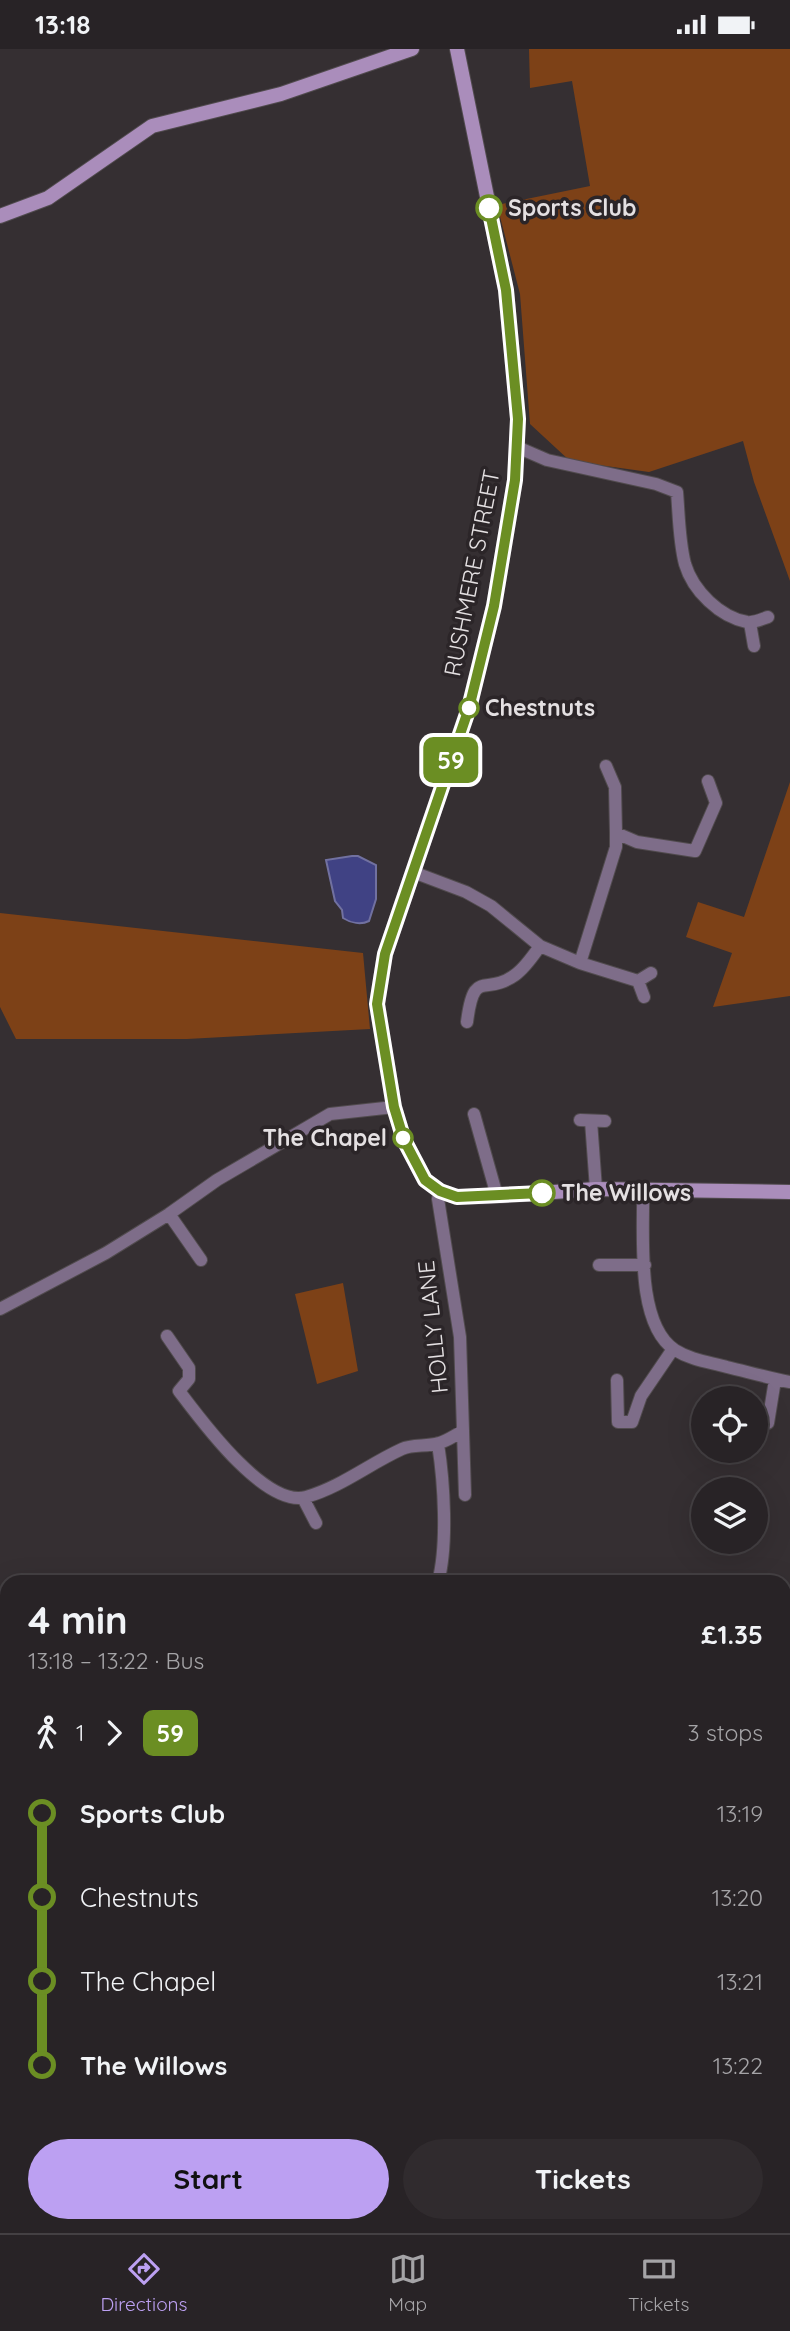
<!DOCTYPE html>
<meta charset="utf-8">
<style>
:root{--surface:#282326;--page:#302b2e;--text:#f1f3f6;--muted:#a5a4a7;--line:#444043;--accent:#bca0f2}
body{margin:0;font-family:Quicksand,sans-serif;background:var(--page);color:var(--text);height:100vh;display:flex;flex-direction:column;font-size:26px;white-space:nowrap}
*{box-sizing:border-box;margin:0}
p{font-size:23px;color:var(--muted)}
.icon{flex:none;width:38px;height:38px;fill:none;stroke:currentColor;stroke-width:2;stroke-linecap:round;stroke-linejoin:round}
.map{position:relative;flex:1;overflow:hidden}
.panel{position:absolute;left:0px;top:1526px;width:791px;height:658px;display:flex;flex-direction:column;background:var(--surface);border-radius:21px 21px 0 0;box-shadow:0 7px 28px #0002,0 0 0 2px var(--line)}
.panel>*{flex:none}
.badge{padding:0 14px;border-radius:10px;font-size:24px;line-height:46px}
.fabs{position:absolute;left:691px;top:1337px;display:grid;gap:14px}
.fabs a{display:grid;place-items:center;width:77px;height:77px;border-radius:50%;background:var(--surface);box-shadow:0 7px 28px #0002,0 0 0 2px var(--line);font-size:35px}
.map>.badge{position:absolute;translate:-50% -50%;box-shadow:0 0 0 4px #fff}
.legs{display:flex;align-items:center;gap:10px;height:77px;padding:0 28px;font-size:23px}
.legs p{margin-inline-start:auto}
.head{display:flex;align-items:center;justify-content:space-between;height:119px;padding:0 28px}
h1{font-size:38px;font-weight:700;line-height:52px}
.primary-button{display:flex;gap:14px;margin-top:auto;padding:14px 28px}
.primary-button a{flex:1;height:80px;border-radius:42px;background:var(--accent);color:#111;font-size:28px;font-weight:700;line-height:80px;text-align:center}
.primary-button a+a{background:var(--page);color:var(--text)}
ul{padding:0 28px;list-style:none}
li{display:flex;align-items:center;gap:24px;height:84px;font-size:26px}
li i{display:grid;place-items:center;width:10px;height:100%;margin:0 9px;background:currentColor}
li i::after{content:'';width:18px;height:18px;margin:-9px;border:5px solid;border-radius:50%;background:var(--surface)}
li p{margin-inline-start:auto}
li:first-child i{background:linear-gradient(#0000 50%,currentColor 0)}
li:last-child i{background:linear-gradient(currentColor 50%,#0000 0)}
.status{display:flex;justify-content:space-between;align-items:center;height:49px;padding:0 35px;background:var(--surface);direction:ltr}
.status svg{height:19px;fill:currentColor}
.tab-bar{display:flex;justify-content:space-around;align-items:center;height:98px;border-top:2px solid var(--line);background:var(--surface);font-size:19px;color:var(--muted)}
.tab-bar a{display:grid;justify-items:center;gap:4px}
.tab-bar .on{color:var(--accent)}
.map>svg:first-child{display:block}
</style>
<div class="status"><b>13:18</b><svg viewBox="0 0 49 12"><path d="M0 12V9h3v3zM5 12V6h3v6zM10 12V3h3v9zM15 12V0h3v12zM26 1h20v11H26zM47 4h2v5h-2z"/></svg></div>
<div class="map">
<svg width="790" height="2184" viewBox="0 0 790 2184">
<rect width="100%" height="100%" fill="#352f32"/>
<path fill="#7d4117" d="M529,0H790V532L754,433L743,392L649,423L570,412L530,375L520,245L497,156L590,137L572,32L530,39Z
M790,733V947L713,958L732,904L686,888L698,853L744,868Z
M0,864L363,904L370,980L187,990H16L0,958Z
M343,1234L358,1322L317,1335L295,1245Z
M336,2177H380L387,2184H338Z"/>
<path fill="#404284" stroke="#7171a0" stroke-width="2" d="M352,807H358L376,816V850L369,872C361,876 351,874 343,869L342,861L335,852L326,811Z"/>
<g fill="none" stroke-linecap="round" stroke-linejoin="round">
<g stroke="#514b4e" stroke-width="14">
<path id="street" d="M517,398L547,411L656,435L677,443C679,467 679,492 685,515C693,542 720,568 747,573C754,574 762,570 768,568
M750,574L754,597
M606,717L615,738L616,784
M413,823L466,843L491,857L540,897L580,914L616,798V784L637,793L695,802L716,754L708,732
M580,914L638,932
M644,948L638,932L651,924
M467,973C474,918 484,948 515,926C525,919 533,907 540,897
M474,1065L497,1147
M580,1071L605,1072
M591,1072L596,1140
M643,1141C644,1184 635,1275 675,1301C691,1311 709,1313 727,1318C748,1323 769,1329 790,1333
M169,1165L201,1211
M599,1216H645
M0,1260L106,1204L169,1165L217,1131L330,1065L394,1058
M167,1287L189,1319V1330L179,1342C201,1371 265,1459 306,1448C341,1438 369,1415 402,1400C413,1395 427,1398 439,1394C447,1392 455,1386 463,1382L460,1288L438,1150L440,1142
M617,1331L618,1373H632L641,1347L673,1300
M768,1374L775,1331
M463,1382L465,1446
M438,1395C444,1433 448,1496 438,1533
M303,1449L316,1474"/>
</g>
<g stroke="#514b4e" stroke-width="16">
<path id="secondary" d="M457,0L506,241L518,370L517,398L515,431L494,557L469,658L385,905L377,955L394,1058L404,1091L425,1131L440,1142L457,1148L497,1147L596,1140L790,1143
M0,167L48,149L152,77L281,45L412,0"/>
</g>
<use href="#street" stroke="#7e6d89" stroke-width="12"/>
<use href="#secondary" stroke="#aa8dbb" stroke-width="14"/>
</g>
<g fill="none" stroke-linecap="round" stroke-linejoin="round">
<g stroke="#fff" stroke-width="16">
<path id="line-1" d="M489,159L506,241L518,370L515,431L494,557L469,659L385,905L377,955L394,1058L404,1091L425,1131L440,1142L457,1148L542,1144"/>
</g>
<use href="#line-1" stroke="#6b8e23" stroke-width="10"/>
</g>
<g fill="#fff" stroke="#6b8e23" stroke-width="3.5">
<circle cx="489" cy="159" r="12"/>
<circle cx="469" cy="659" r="9"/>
<circle cx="403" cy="1089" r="9"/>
<circle cx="542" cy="1144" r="12"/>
</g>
<g text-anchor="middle" stroke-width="7" stroke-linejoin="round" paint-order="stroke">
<g font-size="23" font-weight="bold" fill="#e4e0e2" stroke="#2b2528" text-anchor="start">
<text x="508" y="167">Sports Club</text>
<text x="485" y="667">Chestnuts</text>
<text x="387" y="1097" text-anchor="end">The Chapel</text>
<text x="561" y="1152">The Willows</text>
</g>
<g font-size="23" fill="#e4e0e2" stroke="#2b2528">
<text transform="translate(472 524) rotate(-79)" y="8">RUSHMERE STREET</text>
<text transform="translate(433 1278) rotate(-96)" y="8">HOLLY LANE</text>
</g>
</g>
</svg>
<div class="fabs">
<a><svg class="icon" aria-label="locate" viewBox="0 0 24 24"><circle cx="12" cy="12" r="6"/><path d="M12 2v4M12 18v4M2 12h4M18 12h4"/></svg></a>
<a><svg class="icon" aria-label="layers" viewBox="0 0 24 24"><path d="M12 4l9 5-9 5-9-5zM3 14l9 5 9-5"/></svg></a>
</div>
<b class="badge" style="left:451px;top:711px;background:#6b8e23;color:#fff">59</b>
<section class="panel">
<div class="head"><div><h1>4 min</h1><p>13:18 – 13:22 · Bus</p></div><b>£1.35</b></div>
<div class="legs"><svg class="icon" aria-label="walk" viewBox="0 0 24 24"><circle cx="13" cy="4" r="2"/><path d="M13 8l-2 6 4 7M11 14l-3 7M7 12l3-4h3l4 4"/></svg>1<svg class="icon" aria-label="forward" viewBox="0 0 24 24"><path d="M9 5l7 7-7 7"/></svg><b class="badge" style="background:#6b8e23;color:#fff">59</b><p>3 stops</p></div>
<ul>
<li><i style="color:#6b8e23"></i><b>Sports Club</b><p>13:19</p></li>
<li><i style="color:#6b8e23"></i><span>Chestnuts</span><p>13:20</p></li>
<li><i style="color:#6b8e23"></i><span>The Chapel</span><p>13:21</p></li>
<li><i style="color:#6b8e23"></i><b>The Willows</b><p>13:22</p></li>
</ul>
<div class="primary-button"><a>Start</a><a>Tickets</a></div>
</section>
</div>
<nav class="tab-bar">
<a class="on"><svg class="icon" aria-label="directions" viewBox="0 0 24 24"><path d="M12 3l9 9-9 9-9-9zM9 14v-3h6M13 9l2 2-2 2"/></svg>Directions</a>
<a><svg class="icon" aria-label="map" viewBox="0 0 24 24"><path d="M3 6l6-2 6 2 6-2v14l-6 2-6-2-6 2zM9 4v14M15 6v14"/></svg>Map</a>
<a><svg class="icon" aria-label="tickets" viewBox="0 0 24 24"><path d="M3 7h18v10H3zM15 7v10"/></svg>Tickets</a>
</nav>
